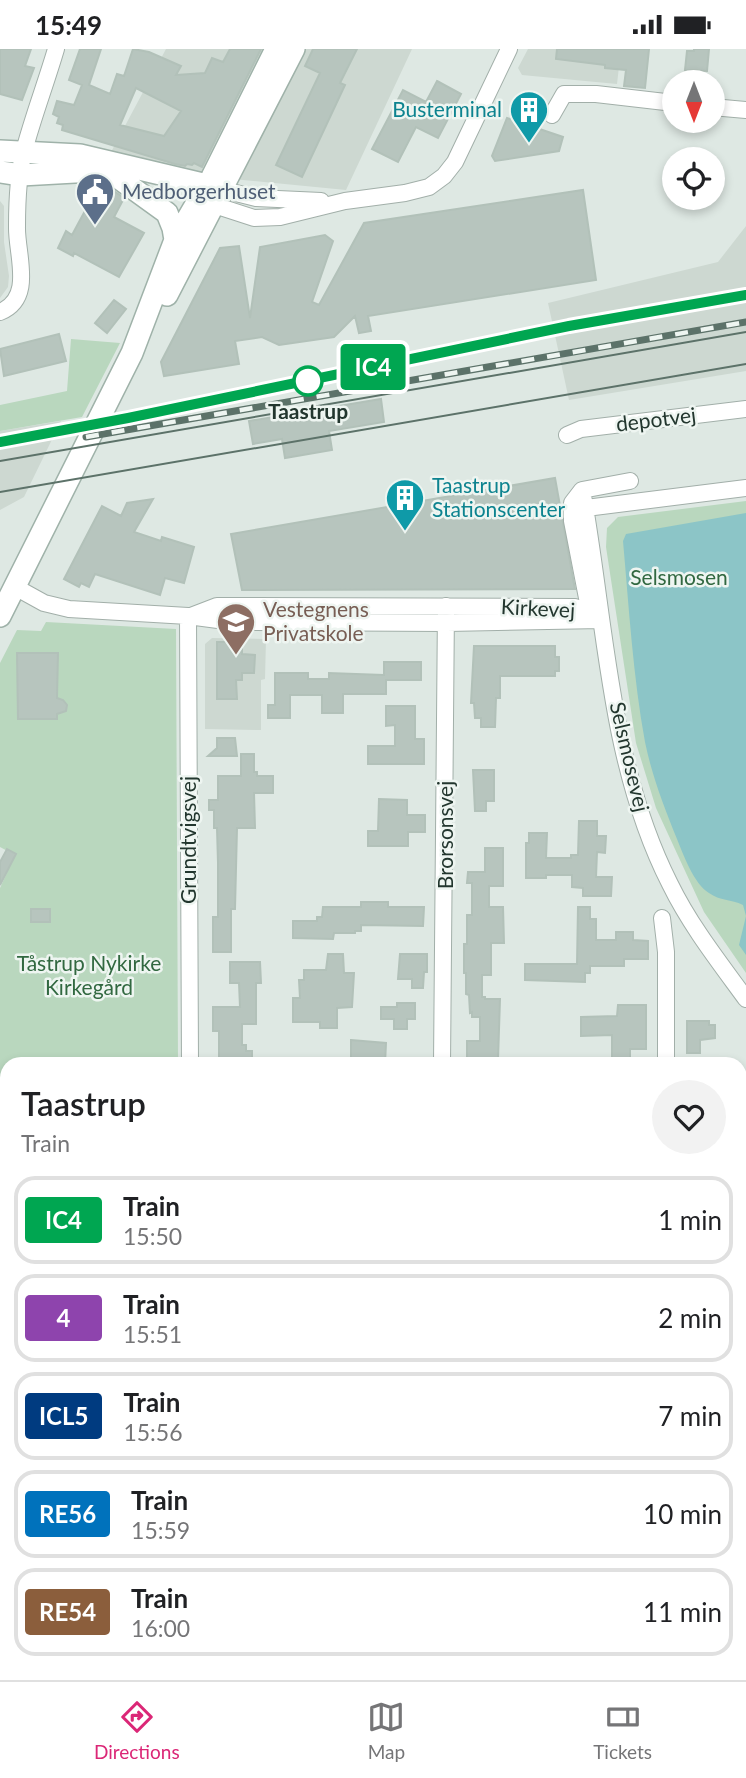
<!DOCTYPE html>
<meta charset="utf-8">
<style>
:root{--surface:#fff;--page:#f2f2f2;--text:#202124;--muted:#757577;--line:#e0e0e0;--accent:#db2777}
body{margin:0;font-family:Lato,sans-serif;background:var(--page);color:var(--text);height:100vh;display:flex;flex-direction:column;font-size:26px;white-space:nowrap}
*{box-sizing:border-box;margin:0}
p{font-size:23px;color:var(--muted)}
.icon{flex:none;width:38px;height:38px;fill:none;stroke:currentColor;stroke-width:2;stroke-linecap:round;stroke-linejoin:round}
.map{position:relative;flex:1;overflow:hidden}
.sheet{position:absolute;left:0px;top:1008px;width:747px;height:623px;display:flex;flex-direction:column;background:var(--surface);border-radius:21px 21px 0 0;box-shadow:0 4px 10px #0003}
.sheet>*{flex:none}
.badge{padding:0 14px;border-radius:5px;font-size:24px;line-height:46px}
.needle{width:46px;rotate:180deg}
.buttons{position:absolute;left:662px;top:21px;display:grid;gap:14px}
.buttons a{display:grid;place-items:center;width:63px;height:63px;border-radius:50%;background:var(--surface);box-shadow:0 4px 10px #0003;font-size:35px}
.map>.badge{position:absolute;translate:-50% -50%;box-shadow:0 0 0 4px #fff}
.round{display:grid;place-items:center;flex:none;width:74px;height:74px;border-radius:37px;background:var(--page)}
.head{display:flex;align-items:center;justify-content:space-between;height:119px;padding:0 21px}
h1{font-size:33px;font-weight:600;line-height:52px}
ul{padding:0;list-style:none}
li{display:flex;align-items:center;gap:21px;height:88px;margin:0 14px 10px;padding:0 7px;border:4px solid var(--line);border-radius:21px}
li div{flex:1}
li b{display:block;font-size:26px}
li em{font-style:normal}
li .badge{min-width:77px;font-weight:700;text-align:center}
.status{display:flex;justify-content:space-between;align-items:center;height:49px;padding:0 35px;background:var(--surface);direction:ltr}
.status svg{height:19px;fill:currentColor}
.dock{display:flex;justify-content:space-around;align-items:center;height:98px;border-top:2px solid var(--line);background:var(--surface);font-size:19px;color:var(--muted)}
.dock a{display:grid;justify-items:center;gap:4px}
.dock .selected{color:var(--accent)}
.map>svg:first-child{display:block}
</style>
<div class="status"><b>15:49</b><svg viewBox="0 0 49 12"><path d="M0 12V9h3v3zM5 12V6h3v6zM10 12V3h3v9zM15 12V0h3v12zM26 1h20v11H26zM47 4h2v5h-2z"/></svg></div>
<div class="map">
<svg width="746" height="1631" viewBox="0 0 746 1631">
<rect width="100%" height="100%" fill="#dee8e3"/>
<path fill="#cdd8d1" d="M166,0H412L346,141L212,128L110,105Z
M528,0H621L617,35L522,26L518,19Z
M0,152L4,157V193L9,227L8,238L0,249Z
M746,177V322L569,351L548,254L718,213Z
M61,372L24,448L0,461V382Z
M212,589L266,590L265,630L261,631V681L205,680V595Z"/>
<path fill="#b9d7be" d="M71,290L120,294L82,368L0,382V356L67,342Z
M746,452V924L704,863L656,759L636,694L606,498L607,479L618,468Z
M46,573L176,580L178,1015H7V1114H0V839L15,806L0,798V614L17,581L41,582Z"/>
<path fill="#8cc5c7" d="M746,464V906L739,896L746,867L743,856C731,850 720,852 709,844C694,835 683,805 677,790C664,758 652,727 645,693C633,627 629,559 623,492L626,485Z"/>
<path fill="#b7c5be" stroke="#b2c1b9" stroke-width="2" fill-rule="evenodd" d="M0,0H31L25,17L34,19L22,51L0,45Z
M80,0H101L89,36L110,45L117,25L124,27L133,0L149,3L181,17L176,26L205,24L212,9L223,13L230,0H261L202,118L194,114L192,116L187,115L185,117L175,115L62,81L63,76L57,74L59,68L53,65L57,52L74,56L82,36L69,31ZM136,39L181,62L164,87L120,76Z
M313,0H357L340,34L345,36L302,128L276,116L320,24L305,17Z
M557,0H649L645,39L624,37L626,21L605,19V16L556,10Z
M694,0H709L707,22L685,21L687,2H694Z
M437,32L461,45L438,89L416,78L398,113L372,100L403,41L426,53Z
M507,69L563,88L559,102L495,112L492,107Z
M99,136L108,138L124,149L114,168L144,184L119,228L74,204L73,207L58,199L66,182L72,186Z
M583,141L596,231L368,267L371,282L359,284L355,267L334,288L279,296L262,288L235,292L239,315L164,327L161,313L220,199L239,197L250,269L260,198L325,186L333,192L312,253L319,256L364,174Z
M114,251L126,260L107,284L95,274Z
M59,285L66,312L4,327L0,300Z
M381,350L384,373L329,382L332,401L285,409L282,390L253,395L249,372Z
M555,429L575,540L242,541L231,485Z
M153,450L134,483L161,492L162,488L194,498L184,534L165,529L160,546L95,525L89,538L81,534L79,538L64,530L102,457L121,467L127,454Z
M217,593H242V605L255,606L254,624H242V631H236L237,650H217Z
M474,597H555V608H559V622H555V627H500V649H496L495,678H481V669H475L474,654H471Z
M17,604H58L57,649L63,651L67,656L66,662L57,665V670H18Z
M384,613H421V631H386V645H343V664H322V646H290V669H268V656H275V624H308V630H329V624L384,626Z
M386,657H415V690H424V715H368V697H395V676L386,677Z
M217,689H235L237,707H208L217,699Z
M241,705H254V723H257V727H273V744H254L255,779H237L235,860H231V903H213V868H218V814L217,779H214V761H209V751H218V727H241Z
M473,721H494V752H486V762H475Z
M379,750L407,751V766H425V783H408V797H368V782H378Z
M579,772H597V787H606L605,804L597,803L596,828H612L611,847H583V839L572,838V826H546V829H526V794H529V784H547L546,809H571V806H578Z
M485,799H503V837H489V858H503L504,894H491V926H482V948H485V950H500L498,1011H467V992H480V968H472V963L470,964L469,946L466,945V924H464V895H467V866H472V834H467L468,823H485Z
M7,800L16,805L0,836V813Z
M361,853H388V858H424L423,877L361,876V882H355V884H334L333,890L293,889V872H317V868H322L323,858H361Z
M578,858H590V870H596V891H616V883H633V891L648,892V910H624V917H590V924H585V933L525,931V915H577Z
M31,860H50V873H31Z
M328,905H343L344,924H354L352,958L337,959V979H320V973H293V949H300L299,931H304V921H326Z
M400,905H427V923H424L423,939H412V930H398Z
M230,913H260L261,934H256V975H242V996H246V1002H252V1015H219V982H213V958H240L239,934H230Z
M397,954H415V970H407V980H394V970H381V958H397Z
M618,956H646V1000H630V1015H612V986L581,987V968L617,967Z
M687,972H709V976H715V989L700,991V1004H687Z
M351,991L386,994L385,1015H351Z"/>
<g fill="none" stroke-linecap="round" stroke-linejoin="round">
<g stroke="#a2afa9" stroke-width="18">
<path id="street" d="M712,58L746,61
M552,66L564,45H596L674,54
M212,138L256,149L321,152
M214,156L254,169L280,168L345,152L405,144L429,138L444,127L455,113L509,0
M0,263C35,249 16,205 17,177C17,152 18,126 24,102C33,68 46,34 56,0
M567,386L581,380L746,360
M582,441C606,572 608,713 670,835C690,876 719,913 746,950
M586,459L746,439
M15,538L44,554L69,560L188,567L233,573L447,574L601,571
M598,566L587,549L572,472V454L582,441L630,432
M188,567L190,1015
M191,567L217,557L575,558L598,569
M662,869L666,903V1015
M442,1015L446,557
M0,1130H7
M740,1397H746
M0,1405H7
M66,1624V1625"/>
</g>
<g stroke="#9fb2a9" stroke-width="24">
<path id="secondary" d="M0,102L80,106L207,136
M0,123L21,126L93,122L113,125L167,164L173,179L175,191
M167,246L294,0
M0,567L132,304L175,191L212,128L276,0
M740,1577L746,1576
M740,1602L746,1601
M267,1631L321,1624
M475,1631L538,1624"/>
</g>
<use href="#street" stroke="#fff" stroke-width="16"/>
<use href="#secondary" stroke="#fff" stroke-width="21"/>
<path stroke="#5c7269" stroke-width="2" d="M0,412L746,283
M0,443L746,315"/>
<g stroke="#5c7269" stroke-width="7">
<path id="rail" d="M86,388L746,273
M0,393L128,369L569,277L746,246"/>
</g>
<use href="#rail" stroke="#eef5f1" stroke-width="4.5" stroke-dasharray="13" stroke-linecap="butt"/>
</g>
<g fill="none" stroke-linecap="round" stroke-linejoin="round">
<g stroke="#fff" stroke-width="16">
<path id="line" d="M0,393L128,369L569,277L746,246"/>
</g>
<use href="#line" stroke="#00a651" stroke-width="10"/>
</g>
<defs>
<g id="building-pin" transform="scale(2.0125)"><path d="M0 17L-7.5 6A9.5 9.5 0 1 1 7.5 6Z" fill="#0f9aa8" stroke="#eef5f1"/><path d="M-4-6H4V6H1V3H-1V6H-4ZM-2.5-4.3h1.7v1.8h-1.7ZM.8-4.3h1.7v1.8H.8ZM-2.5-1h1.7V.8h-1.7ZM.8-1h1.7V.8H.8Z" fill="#fff"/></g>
<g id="civic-pin" transform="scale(2.0125)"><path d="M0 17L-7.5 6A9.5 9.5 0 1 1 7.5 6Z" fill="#5c6f8a" stroke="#eef5f1"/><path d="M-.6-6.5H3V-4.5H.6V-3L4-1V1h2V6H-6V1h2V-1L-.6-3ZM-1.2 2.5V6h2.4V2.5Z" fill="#fff"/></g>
<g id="school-pin" transform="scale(2.0125)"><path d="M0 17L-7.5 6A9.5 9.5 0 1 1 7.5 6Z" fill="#8d6e63" stroke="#eef5f1"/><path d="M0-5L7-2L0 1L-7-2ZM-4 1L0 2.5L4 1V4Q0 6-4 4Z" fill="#fff"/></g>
</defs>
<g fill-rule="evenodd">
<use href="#building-pin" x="529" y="61"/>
<use href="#civic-pin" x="95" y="143"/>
<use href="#building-pin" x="405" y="449"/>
<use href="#school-pin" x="236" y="573"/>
</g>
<circle fill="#fff" stroke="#00a651" stroke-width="3.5" cx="308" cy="332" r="14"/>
<g text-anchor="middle" stroke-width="5" stroke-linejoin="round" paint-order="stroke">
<g font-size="21" fill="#0d838f" stroke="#eef5f1" text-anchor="end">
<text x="502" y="68">Busterminal</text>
<text x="432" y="444" text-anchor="start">Taastrup<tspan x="432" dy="24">Stationscenter</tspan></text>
</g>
<g font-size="21" fill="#4e5e75" stroke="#eef5f1" text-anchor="start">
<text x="122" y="150">Medborgerhuset</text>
</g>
<g font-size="21" font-weight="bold" fill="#22362e" stroke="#eef5f1">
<text x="308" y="370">Taastrup</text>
</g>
<g font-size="21" fill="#22362e" stroke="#eef5f1">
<text transform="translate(656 371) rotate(-7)" y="7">depotvej</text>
<text transform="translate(538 560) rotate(3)" y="7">Kirkevej</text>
<text transform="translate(629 708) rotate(77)" y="7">Selsmosevej</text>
<text transform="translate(446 786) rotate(-90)" y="7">Brorsonsvej</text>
<text transform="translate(189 791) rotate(-90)" y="7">Grundtvigsvej</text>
</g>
<g font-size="21" fill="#316840" stroke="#eef5f1">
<text x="679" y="536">Selsmosen</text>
<text x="89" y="922">Tåstrup Nykirke<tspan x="89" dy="24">Kirkegård</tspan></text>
</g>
<g font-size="21" fill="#785e54" stroke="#eef5f1" text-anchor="start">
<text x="263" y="568">Vestegnens<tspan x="263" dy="24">Privatskole</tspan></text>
</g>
</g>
</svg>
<div class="buttons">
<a><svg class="needle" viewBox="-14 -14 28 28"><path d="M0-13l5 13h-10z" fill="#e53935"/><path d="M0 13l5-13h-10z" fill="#757577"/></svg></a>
<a><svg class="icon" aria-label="locate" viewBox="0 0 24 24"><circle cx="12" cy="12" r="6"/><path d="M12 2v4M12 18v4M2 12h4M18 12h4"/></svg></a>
</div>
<b class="badge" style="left:373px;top:318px;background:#00a651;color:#fff">IC4</b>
<section class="sheet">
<div class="head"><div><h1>Taastrup</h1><p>Train</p></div><a class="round"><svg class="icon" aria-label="heart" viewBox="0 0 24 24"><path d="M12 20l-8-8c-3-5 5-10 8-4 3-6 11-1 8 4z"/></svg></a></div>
<ul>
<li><span class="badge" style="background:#00a651;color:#fff">IC4</span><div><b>Train</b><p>15:50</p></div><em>1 min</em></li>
<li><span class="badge" style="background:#8e44ad;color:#fff">4</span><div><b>Train</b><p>15:51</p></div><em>2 min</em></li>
<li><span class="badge" style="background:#003b80;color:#fff">ICL5</span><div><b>Train</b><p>15:56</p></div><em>7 min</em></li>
<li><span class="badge" style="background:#0072bc;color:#fff">RE56</span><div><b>Train</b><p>15:59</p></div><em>10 min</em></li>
<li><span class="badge" style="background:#8b5e3c;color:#fff">RE54</span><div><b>Train</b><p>16:00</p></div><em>11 min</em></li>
</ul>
</section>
</div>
<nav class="dock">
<a class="selected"><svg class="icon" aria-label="directions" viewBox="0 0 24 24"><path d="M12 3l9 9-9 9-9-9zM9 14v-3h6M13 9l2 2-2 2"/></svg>Directions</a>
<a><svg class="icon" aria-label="map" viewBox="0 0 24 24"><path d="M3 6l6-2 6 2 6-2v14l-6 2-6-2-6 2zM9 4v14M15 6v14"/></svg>Map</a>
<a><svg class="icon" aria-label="tickets" viewBox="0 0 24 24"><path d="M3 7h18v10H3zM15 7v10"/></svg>Tickets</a>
</nav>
